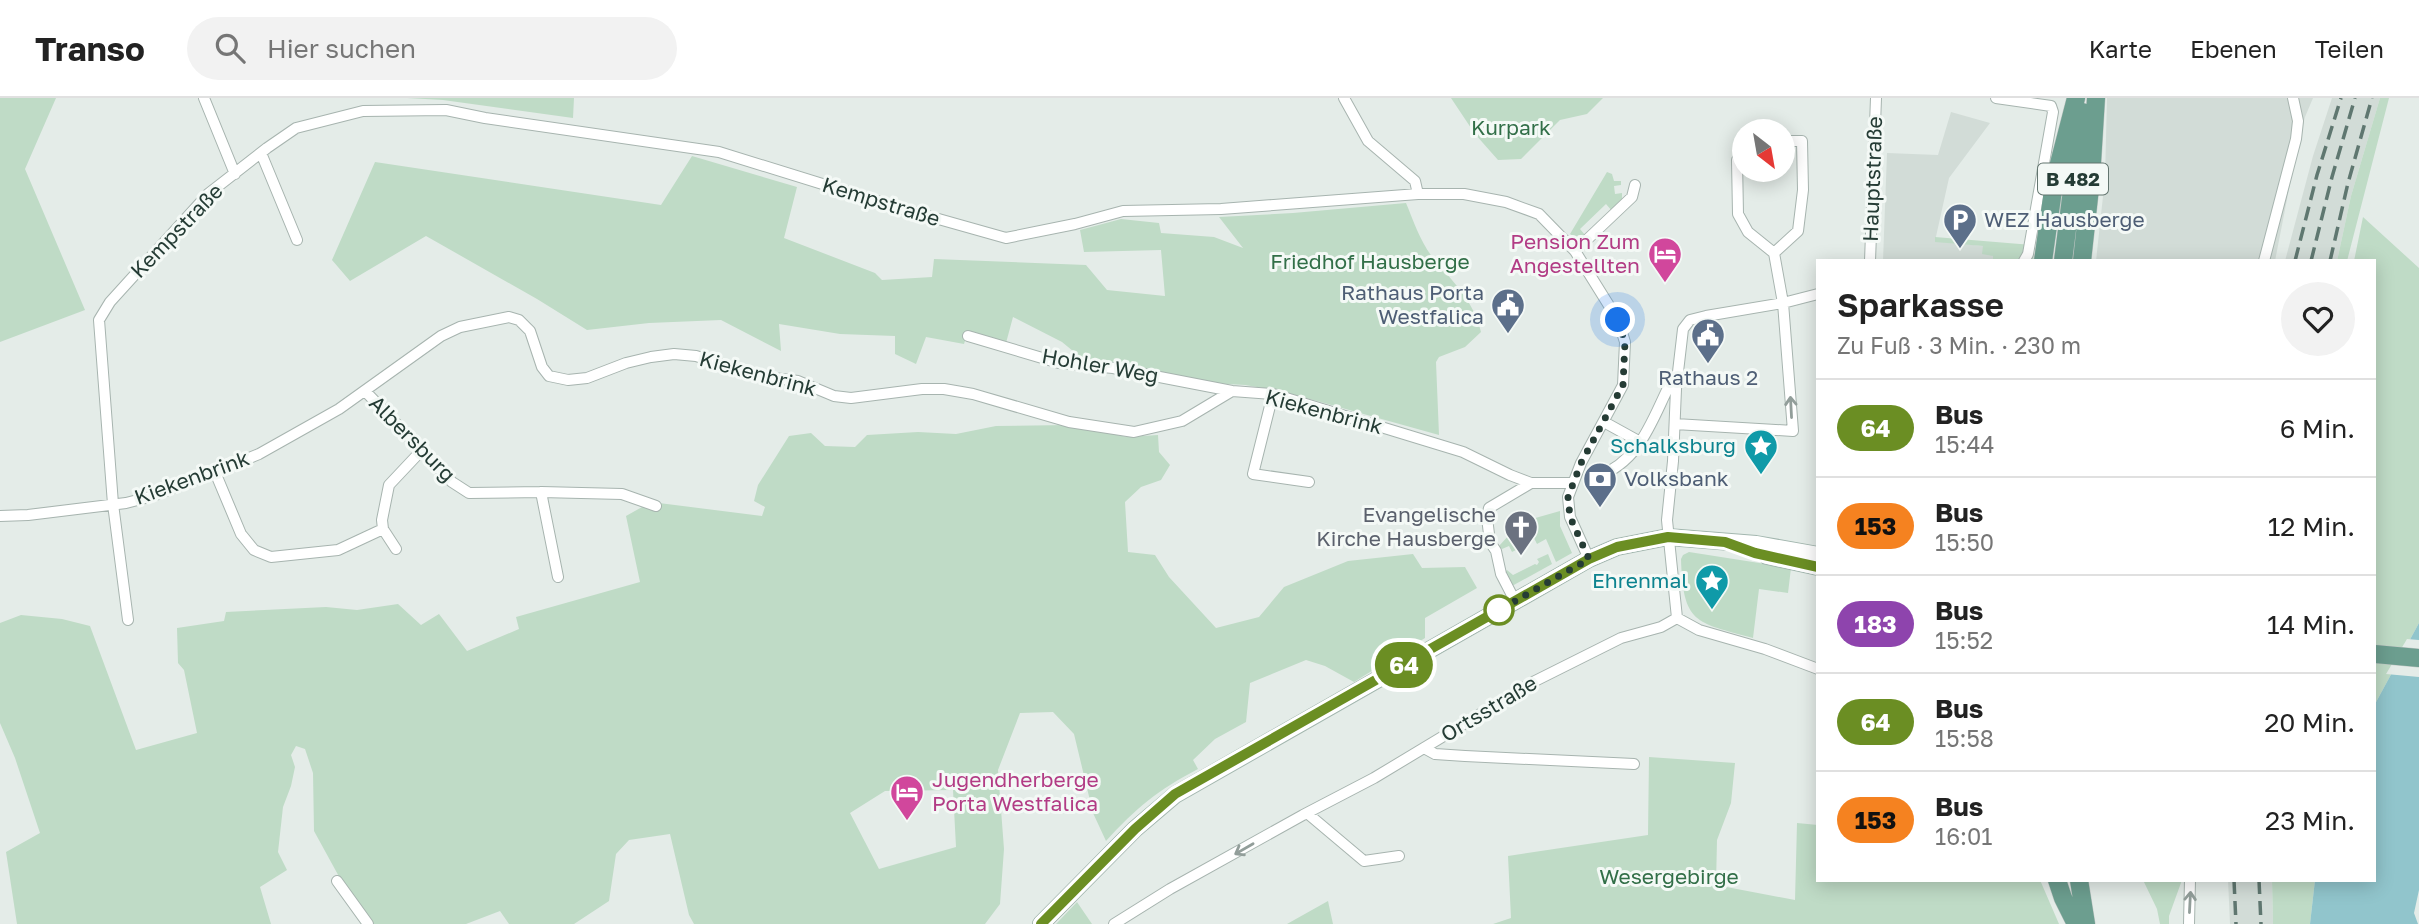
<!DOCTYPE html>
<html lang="de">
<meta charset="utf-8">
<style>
:root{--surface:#fff;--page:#f2f2f2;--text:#222;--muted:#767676;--line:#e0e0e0}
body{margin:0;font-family:"Golos Text",sans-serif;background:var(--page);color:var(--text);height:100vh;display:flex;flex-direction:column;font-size:26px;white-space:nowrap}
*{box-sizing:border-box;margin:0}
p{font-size:23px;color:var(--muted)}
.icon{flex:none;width:38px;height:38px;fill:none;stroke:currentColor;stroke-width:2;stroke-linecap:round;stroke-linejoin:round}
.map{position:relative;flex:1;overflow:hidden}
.side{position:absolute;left:1816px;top:161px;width:560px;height:623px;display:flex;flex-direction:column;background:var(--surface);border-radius:0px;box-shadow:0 4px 18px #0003}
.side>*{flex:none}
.badge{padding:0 14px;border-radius:23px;font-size:24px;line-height:46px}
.needle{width:46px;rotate:149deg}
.fabs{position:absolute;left:1732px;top:21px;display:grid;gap:14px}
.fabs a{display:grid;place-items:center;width:63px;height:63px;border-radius:50%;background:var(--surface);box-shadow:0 4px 18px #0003;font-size:35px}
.you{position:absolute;width:35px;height:35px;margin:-18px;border:5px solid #fff;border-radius:50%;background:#1a73e8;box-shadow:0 0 0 10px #1a73e833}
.map>.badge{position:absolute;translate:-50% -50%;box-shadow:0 0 0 4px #fff}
.round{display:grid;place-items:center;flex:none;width:74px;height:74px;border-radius:37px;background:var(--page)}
.summary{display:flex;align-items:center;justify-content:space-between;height:119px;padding:0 21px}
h1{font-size:33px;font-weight:600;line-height:52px}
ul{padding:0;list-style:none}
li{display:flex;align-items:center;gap:21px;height:98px;padding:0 21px;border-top:2px solid var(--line)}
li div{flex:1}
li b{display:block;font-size:26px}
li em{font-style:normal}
li .badge{min-width:77px;font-weight:700;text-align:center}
header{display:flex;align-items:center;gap:42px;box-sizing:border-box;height:98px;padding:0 35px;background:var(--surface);border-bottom:2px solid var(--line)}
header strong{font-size:33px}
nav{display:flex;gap:38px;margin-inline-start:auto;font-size:24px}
.search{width:490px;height:63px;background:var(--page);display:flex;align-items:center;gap:18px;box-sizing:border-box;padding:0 24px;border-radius:38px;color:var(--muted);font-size:26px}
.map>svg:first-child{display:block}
</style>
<header>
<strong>Transo</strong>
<div class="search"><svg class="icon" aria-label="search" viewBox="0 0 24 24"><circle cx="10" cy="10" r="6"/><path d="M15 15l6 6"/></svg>Hier suchen</div>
<nav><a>Karte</a><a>Ebenen</a><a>Teilen</a></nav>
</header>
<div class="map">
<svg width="2419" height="826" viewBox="0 0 2419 826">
<rect width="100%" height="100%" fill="#e4ece8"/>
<path fill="#d2dcd7" d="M2107,0H2313L2305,19L2296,55L2275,163H2096L2105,80Z
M2332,0H2380L2351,98L2337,163H2285L2313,58Z
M1951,14L1990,25L1949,80L1935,143L1983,148L1993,158V163H1883L1887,55L1938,57Z
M2228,782H2272L2273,826H2230Z"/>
<path fill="#bfdbc6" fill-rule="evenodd" d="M0,0H56L25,71L85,212L0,244Z
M407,0H574L573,20L443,2Z
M1451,0H1603L1587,16L1560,22L1521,61L1498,62L1475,36Z
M2380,0H2389L2347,163H2337L2351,98Z
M692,58L797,89L784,140L875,175L882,182L932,179L934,161L1086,167L1107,192L1165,198L1161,152L1084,154L1080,132L1121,121L1159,125L1161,135L1214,139L1243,150L1219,119L1293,115L1406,105C1414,124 1420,143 1433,160C1453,184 1474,203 1481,234L1465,249L1439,259L1436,264L1439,337L1281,293L1245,287L1210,285L1157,273L1093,262L1079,258L1062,244L1013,219L1006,245L968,233L964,246L926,239L916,266L895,256V238L840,236L779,226L781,253L721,222L649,225L587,232L537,201L426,138L350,183L332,162L375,64L661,107Z
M1607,74L1612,76L1614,83H1621V87L1614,88L1615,96L1622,95V102L1612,113L1606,106L1580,131L1585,137L1579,142L1570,136Z
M2363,119L2419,170V525L2375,606V163H2354Z
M1935,139L2032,147L2034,163H1993V158L1982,156L1983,148L1935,144Z
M1068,327L1127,339L1158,337L1159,354L1170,367L1161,382L1141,389L1125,404L1128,454L1155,457L1169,479L1216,530L1259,519L1284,489L1348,463L1413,456L1422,470L1465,469L1477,490L1425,520V540L1354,584L1325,568L1306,562L1250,585L1246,624L1215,641L1193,662L1198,671C1158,692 1136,710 1106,743L1093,715L1074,636L1053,614L1020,615L998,672L1004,751L1000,806L985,826H694L689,817L670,736L629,742L616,756L609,803L574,826H509L500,813L466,826H365L314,733L313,675L305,651L296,648L291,657L295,669L291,688L283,709L278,754L287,772L260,789L271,826H17L6,754L40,735L15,660L0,625V525L21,517L62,521L90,528L136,652L197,635L184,572L178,565L177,530L224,523L226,514L326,509L357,512L398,506L421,527L439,516L467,553L519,531L516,519L640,484L626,418L651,404L762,418L765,409L754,403L758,387L789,338L811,335L825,348L855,349L867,337L918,334L956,336L996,328ZM953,692L956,749L879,771L850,715L885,693Z
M1560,413V428L1572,455L1556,464L1546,441L1537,446L1534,440L1525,444L1526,447L1512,454L1509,448L1502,451L1499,448L1521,424Z
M1689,454L1791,470L1788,495L1759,491L1753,540C1695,524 1683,526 1681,461L1683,457Z
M1548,456L1552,466L1512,488L1505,474L1507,472L1513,477L1535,466L1537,467L1539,464L1537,461Z
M1649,659L1735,665L1731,705L1717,742L1716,787L1795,802L1797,725L1818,727V782H2040L2059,826H1493L1511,820L1508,758L1648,737Z
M2143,782H2182L2169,818V826H2160L2157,811Z
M2272,782H2315L2310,826H2273Z
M1328,803L1333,826H1287Z
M1077,804L1092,826H1055H1056Z"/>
<path fill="#91c5cc" d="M2419,525V792L2414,815L2418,826H2310L2315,782H2375V606Z"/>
<path fill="#e4ece8" d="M2407,541L2419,542V579L2386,576Z"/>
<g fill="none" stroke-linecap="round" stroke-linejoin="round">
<g stroke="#a7b4af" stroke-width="12">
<path id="minor" d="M204,0L235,76
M1344,0L1368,43L1415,83L1418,96
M1996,0L2051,8L2053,14L2028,156L2024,163
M1745,54L1737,62L1738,116L1748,134L1774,155
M261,55L297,142
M1575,153L1632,99L1635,87
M1870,163L1876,0
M2264,163L2296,41L2298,23L2293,0
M968,238L1059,265L1113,270L1232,293L1273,296L1463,354L1510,377L1531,385H1572
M365,293L452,384L469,395L541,394L622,396L656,408
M1273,296L1253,376L1309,384
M1604,324L1642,345
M1675,326L1793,333L1783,205L1774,155L1798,133L1803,92L1802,43H1783
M215,374L241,436L254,452L271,459L338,452L383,431
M1597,379C1639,363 1650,327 1668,290L1676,291
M541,394L558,479
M0,418L28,417L126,405L153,398L215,374L259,356L339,311L441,238L460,229L509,219L519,222L530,233L542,269L549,278L568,282L587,280L626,265L651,259L674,256L696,258L758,278L798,283L834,298L851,300L922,291H944L973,296L1069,324L1134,334L1182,323L1232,293
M396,451L383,431L382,422L389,387L421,353
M1515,503L1501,476L1496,453L1490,444L1487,420L1489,410L1531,385
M1677,520L1667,422L1673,363L1676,291L1683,231L1690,222L1706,218L1783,205L1818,196
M1677,520L1699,532L1765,551L1818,571
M128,522L113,406L99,222L110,204L208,96L267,50L296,30L363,13L446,12L485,20L719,54L903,111L1006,140L1075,126L1123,113L1221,111L1418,96H1464L1506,104L1539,116L1575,153L1618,222L1625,244L1623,287L1581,365L1568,399L1570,419L1589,461
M1424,650L1435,656L1465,658L1634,666
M1307,715L1364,763L1399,758
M337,783L368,826
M1114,826L1170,791L1303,717L1374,680L1535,583L1621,540L1661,529L1677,520
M2189,826L2190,782"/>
</g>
<g stroke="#a3b7af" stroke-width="18">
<path id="secondary" d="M1767,458L1818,469
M1041,826L1135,731L1175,697L1589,461L1617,449L1668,439L1756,446L1818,457"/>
</g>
<g stroke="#c2c8c6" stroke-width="19">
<path id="primary" d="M2043,163L2054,85L2076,0
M2063,163L2082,14
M2082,163L2091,81L2096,0
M2375,556L2419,560
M2057,782L2063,800L2076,826
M2079,782L2086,826"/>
</g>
<use href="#minor" stroke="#fff" stroke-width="10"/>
<use href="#secondary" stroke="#fff" stroke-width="16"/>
<use href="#primary" stroke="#6c9e8f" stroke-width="18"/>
<path stroke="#5f7770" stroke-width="3.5" stroke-dasharray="14 7" stroke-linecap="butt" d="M2295,163L2317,77L2341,0
M2311,163L2332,79L2355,0
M2330,163L2348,85L2372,0
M2234,782L2236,826
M2259,782L2261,826"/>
</g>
<defs><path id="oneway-shaft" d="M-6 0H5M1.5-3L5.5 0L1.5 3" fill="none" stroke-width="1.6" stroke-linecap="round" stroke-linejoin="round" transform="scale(1.75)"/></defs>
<g stroke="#929e9a">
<use href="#oneway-shaft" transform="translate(1791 309) rotate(-93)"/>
<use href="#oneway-shaft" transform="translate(1244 751) rotate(150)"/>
<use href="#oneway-shaft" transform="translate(2190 804) rotate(-87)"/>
</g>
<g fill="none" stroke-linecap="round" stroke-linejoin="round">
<g stroke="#fff" stroke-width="16">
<path id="line" d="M1041,826L1135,731L1175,696L1589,461L1617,449L1668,439L1725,444L1755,455L1818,469"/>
</g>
<use href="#line" stroke="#6b8e23" stroke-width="10"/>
<path stroke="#253c35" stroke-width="7" stroke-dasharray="0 12.6" d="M1499,512L1496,514L1589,461L1570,419L1568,399L1581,365L1623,287L1625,244L1618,222"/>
</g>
<defs>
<g id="parking-pin" transform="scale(1.75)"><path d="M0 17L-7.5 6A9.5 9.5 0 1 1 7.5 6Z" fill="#5c6f8a" stroke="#f4f9f6"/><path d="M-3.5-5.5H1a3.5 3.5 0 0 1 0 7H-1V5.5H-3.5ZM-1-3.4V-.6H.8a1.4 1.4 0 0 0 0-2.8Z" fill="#fff"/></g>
<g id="hotel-pin" transform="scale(1.75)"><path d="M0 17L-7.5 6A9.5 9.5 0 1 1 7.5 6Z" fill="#d1479c" stroke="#f4f9f6"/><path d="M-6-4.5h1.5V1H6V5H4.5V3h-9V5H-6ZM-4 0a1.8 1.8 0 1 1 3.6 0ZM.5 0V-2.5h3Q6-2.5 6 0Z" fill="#fff"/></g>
<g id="civic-pin" transform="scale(1.75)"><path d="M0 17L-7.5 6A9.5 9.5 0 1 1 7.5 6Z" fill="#5c6f8a" stroke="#f4f9f6"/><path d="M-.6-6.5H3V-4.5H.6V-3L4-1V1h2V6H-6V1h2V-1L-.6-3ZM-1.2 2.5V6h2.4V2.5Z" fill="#fff"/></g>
<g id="sight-pin" transform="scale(1.75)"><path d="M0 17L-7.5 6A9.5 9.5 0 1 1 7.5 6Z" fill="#0f9aa8" stroke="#f4f9f6"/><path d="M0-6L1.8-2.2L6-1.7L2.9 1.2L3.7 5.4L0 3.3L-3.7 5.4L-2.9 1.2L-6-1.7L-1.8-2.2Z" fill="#fff"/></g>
<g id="bank-pin" transform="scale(1.75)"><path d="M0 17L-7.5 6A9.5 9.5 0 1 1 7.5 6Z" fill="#5c6f8a" stroke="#f4f9f6"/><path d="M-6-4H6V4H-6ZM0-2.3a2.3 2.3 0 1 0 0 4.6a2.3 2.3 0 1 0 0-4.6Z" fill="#fff"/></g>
<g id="church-pin" transform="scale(1.75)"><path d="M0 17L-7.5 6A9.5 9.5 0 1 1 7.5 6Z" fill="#6b7280" stroke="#f4f9f6"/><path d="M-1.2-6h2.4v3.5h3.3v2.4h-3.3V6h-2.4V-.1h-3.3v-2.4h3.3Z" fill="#fff"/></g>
</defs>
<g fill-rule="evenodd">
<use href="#parking-pin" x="1960" y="122"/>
<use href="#hotel-pin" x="1665" y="156"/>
<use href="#civic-pin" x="1508" y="207"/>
<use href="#civic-pin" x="1708" y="237"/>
<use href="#sight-pin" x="1761" y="348"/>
<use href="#bank-pin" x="1600" y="381"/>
<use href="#church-pin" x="1521" y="429"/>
<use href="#sight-pin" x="1712" y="483"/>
<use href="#hotel-pin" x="907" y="694"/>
</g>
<circle fill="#fff" stroke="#6b8e23" stroke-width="3.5" cx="1499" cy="512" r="14"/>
<g text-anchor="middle" stroke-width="6" stroke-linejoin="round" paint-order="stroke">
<rect fill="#f4f9f6" stroke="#63756f" stroke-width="2" x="2038" y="65.5" width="70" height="31" rx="5"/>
<g font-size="19" font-weight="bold" fill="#253c35">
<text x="2073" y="88">B 482</text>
</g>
<g font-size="21" fill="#326f48" stroke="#f4f9f6">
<text x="1511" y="37">Kurpark</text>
<text x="1370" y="171">Friedhof Hausberge</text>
<text x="1669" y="786">Wesergebirge</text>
</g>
<g font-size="21" fill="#253c35" stroke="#f4f9f6">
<text transform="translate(1873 81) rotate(-88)" y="7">Hauptstraße</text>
<text transform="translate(881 104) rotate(17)" y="7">Kempstraße</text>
<text transform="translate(177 133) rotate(-46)" y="7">Kempstraße</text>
<text transform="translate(1100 268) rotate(10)" y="7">Hohler Weg</text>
<text transform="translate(758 276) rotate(15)" y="7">Kiekenbrink</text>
<text transform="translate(1324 314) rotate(15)" y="7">Kiekenbrink</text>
<text transform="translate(412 341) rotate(45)" y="7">Albersburg</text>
<text transform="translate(192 380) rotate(-20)" y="7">Kiekenbrink</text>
<text transform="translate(1489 611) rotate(-31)" y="7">Ortsstraße</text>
</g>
<g font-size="21" fill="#4e5e75" stroke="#f4f9f6" text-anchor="start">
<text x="1984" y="129">WEZ Hausberge</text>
<text x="1484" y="202" text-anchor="end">Rathaus Porta<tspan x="1484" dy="24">Westfalica</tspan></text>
<text x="1708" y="287" text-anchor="middle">Rathaus 2</text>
<text x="1624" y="388">Volksbank</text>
</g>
<g font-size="21" fill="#b23c85" stroke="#f4f9f6" text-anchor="end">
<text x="1640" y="151">Pension Zum<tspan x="1640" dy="24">Angestellten</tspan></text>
<text x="932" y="689" text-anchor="start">Jugendherberge<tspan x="932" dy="24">Porta Westfalica</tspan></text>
</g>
<g font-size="21" fill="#0d838f" stroke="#f4f9f6" text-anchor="end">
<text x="1736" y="355">Schalksburg</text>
<text x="1688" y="490">Ehrenmal</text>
</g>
<g font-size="21" fill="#5b616d" stroke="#f4f9f6" text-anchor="end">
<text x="1496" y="424">Evangelische<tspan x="1496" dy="24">Kirche Hausberge</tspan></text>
</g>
</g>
</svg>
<div class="fabs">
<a><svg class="needle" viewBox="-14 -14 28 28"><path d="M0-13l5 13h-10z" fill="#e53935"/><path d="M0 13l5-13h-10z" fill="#767676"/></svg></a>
</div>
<div class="you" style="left:1618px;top:222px"></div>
<b class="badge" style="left:1404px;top:567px;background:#6b8e23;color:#fff">64</b>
<section class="side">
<div class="summary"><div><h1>Sparkasse</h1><p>Zu Fuß · 3 Min. · 230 m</p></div><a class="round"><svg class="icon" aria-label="heart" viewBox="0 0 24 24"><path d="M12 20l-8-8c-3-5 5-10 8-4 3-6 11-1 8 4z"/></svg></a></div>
<ul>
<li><span class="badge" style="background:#6b8e23;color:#fff">64</span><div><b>Bus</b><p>15:44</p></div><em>6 Min.</em></li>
<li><span class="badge" style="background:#f58220;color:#111">153</span><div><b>Bus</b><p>15:50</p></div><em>12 Min.</em></li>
<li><span class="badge" style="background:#8e44ad;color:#fff">183</span><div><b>Bus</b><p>15:52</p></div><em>14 Min.</em></li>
<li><span class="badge" style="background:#6b8e23;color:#fff">64</span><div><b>Bus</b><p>15:58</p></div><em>20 Min.</em></li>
<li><span class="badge" style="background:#f58220;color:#111">153</span><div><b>Bus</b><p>16:01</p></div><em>23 Min.</em></li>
</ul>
</section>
</div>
